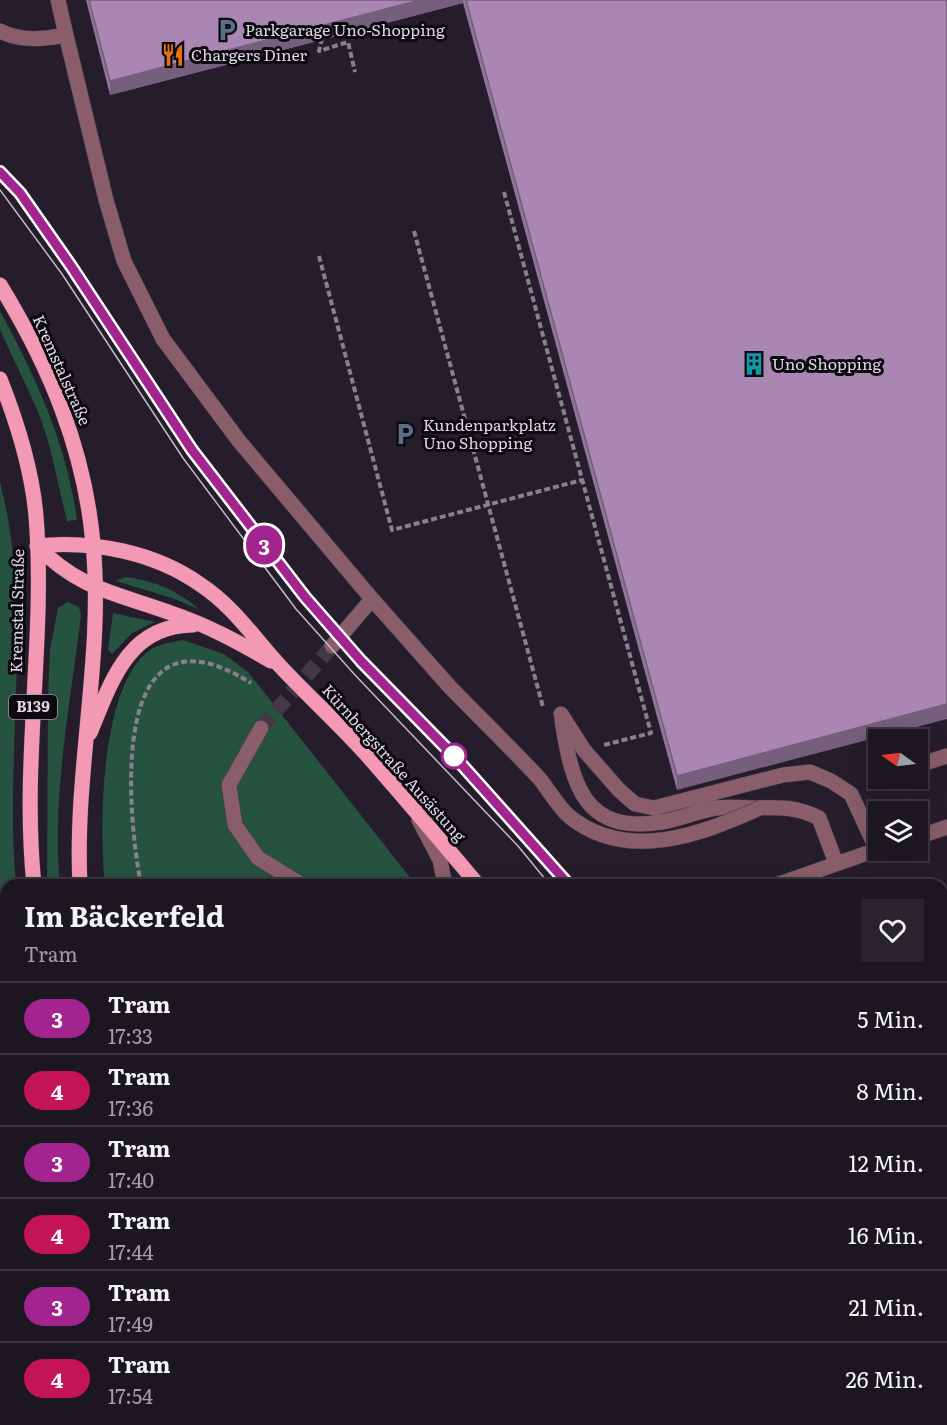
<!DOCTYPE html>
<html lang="de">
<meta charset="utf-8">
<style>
:root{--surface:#1c1621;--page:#29232e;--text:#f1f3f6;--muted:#a09fa5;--line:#3a353f}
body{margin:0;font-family:Literata,serif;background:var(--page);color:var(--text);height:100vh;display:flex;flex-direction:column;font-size:22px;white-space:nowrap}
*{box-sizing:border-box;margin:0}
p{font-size:20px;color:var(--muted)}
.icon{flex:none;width:33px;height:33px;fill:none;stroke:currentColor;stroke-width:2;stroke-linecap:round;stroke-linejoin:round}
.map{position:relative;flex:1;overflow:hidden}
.drawer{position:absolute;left:0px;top:879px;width:948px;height:546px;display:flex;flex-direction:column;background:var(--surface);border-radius:18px 18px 0 0;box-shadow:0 6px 24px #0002,0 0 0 2px var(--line)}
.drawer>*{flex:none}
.badge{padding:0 12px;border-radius:20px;font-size:21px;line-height:39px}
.needle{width:39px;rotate:284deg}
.buttons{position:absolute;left:868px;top:729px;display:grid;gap:12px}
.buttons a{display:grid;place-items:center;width:60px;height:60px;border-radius:0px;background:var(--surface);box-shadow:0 6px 24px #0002,0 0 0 2px var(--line);font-size:30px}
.map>.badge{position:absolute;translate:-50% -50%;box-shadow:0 0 0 3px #fff}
.round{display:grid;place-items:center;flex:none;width:63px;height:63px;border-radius:0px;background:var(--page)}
.overview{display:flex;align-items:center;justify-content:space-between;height:102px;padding:0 24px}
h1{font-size:28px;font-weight:700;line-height:45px}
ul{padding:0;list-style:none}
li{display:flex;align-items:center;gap:18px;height:72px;padding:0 24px;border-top:2px solid var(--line)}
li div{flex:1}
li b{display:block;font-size:22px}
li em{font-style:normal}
li .badge{min-width:66px;font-weight:700;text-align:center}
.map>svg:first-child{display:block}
</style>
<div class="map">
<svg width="947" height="1425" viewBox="0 0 947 1425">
<rect width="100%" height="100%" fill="#261d2c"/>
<path fill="#265240" d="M0,311C36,377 67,445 77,520L67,521L49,444L38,411L0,330Z
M0,482C34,612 4,752 16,885H6V1028L0,1022Z
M125,577C153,580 179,591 200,610L175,599L116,581Z
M68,602L79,607L81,615C71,700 51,800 60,885H47L48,697L50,650L58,608Z
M113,613L155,622L132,633L112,654L108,650Z
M183,640L224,654L248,672L416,885H105C99,828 100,695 145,654C155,644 170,643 183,640Z
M306,1419H689L687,1425H308Z"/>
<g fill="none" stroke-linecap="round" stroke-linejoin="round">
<path stroke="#413947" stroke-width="15" stroke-dasharray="15 8" stroke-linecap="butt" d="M261,728L332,646"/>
<g stroke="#403745" stroke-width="16">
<path id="minor" d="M58,0L66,35
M0,31C21,42 44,39 66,35L106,200L124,261L163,339L239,441L372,599L332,646
M372,599L449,686
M561,714L584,750L619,790L635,804L654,808L783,775L810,772L831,781L851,794L877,850
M562,720C572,785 584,835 662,822C680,819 698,811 716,808C729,806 744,808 757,808C781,807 797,807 819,818L836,863
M261,728L229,785L235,825L258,858L302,885
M918,765L947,756
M419,820L440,860L445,885
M918,837L947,827
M776,885L879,849
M942,935L947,934
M831,1419L836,1425
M711,1425L714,1419"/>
</g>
<g stroke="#403745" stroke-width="16">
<path id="major" d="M0,285C49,365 85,450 93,544C104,656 74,772 80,885
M0,379C17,422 32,469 36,516C46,638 21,762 34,885
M37,546C92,540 155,552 201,585C233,606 255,639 280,666C308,696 338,723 366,754C404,797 441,841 478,885
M37,546C80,590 117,593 171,613C207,625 238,642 271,661
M90,733C111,682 128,625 193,625
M280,1419L282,1425
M905,1419L911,1425"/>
</g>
<path stroke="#87808d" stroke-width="4" stroke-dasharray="6 3" stroke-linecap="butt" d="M322,38L319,51L348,42L355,72
M504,192L651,733L604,745
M414,231L543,707
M319,256L392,530L582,480
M141,885C126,806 108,593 251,683
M0,1032L6,1037
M387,1419V1425"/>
<use href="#minor" stroke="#895d6a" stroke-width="15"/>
<use href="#major" stroke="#f499b4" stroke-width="15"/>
<path stroke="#c0bac5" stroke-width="1.5" d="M0,172L19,193L71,266L192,450L305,597L361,661L454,756L569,885
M0,190L62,274L183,458L296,609L355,675L518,846L550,885
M942,1408L947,1414
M935,1419L941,1425"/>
<g stroke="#403745" stroke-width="16" stroke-linecap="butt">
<path id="minor-bridge" d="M449,686C479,717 510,747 539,778C549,790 558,807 570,817C628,863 702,834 760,808"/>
</g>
<use href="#minor-bridge" stroke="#895d6a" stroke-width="15"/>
</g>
<path fill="#917499" d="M86,0H947L677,790L463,3L110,95Z
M947,1269V1303L942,1297V1272Z"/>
<path fill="#765e7d" d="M420,0H463V3L110,95V81Z
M947,704V719L677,790V776Z
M947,1208V1222L942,1226V1212Z"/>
<path fill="#a987b2" stroke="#765e7d" stroke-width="1.5" d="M89,0H420L110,81Z
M466,0H947V704L677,776Z
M942,1063L947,1068V1208L942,1212Z
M947,1269V1296L942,1289V1272Z
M733,1419H830L835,1425H737L732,1420Z"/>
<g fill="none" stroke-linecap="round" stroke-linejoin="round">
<g stroke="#fff" stroke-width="14">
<path id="line" d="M0,172L20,193L71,266L192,450L305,597L361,661L454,756L569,885"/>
</g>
<use href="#line" stroke="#a1248f" stroke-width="9"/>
</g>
<defs>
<g id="parking-bare" transform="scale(1.8)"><path d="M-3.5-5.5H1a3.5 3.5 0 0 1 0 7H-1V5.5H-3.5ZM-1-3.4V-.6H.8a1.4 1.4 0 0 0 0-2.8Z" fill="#5c6f8a" stroke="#0d0910" stroke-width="2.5" paint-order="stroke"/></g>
<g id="restaurant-bare" transform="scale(1.8)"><path d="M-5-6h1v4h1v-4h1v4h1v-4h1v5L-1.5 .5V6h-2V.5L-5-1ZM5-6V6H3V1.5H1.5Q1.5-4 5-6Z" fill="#e8710a" stroke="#0d0910" stroke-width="2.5" paint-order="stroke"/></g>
<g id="building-bare" transform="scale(1.8)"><path d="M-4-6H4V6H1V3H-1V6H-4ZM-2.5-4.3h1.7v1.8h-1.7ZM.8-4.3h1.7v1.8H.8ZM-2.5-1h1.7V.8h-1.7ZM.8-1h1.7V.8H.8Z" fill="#0f9aa8" stroke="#0d0910" stroke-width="2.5" paint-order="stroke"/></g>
</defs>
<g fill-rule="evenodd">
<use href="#parking-bare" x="227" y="30"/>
<use href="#restaurant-bare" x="173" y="55"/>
<use href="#building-bare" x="754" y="364"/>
<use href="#parking-bare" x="405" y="434"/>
</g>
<circle fill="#fff" stroke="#a1248f" stroke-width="3" cx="454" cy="756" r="12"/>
<g text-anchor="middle" stroke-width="6" stroke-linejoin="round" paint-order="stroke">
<rect fill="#0d0910" stroke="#9f99a3" stroke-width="1.5" x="9" y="695" width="48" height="24" rx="4.5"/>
<g font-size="15" font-weight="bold" fill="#ddd7e2">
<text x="33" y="712">B139</text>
</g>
<g font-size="16" fill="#ddd7e2" stroke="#0d0910" text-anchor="start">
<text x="245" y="36">Parkgarage Uno-Shopping</text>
<text x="191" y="61">Chargers Diner</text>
<text x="772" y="370">Uno Shopping</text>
<text x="423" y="431">Kundenparkplatz<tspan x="423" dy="18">Uno Shopping</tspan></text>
</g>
<g font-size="16" fill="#ddd7e2" stroke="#0d0910">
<text transform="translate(62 370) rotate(66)" y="6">Kremstalstraße</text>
<text transform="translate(17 611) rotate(-89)" y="6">Kremstal Straße</text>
<text transform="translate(394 763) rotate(48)" y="6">Kürnbergstraße Ausästung</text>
</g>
</g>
</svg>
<div class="buttons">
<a><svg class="needle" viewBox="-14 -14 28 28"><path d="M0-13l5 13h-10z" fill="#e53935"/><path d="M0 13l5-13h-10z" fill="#a09fa5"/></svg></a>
<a><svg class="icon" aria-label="layers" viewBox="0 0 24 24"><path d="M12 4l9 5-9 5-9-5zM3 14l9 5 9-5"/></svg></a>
</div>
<b class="badge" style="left:264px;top:545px;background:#a1248f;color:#fff">3</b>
<section class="drawer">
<div class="overview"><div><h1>Im Bäckerfeld</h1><p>Tram</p></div><a class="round"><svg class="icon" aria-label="heart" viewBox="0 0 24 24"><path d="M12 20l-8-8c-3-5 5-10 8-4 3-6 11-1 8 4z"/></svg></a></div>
<ul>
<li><span class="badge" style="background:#a1248f;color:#fff">3</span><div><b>Tram</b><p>17:33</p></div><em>5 Min.</em></li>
<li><span class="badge" style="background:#c31553;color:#fff">4</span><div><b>Tram</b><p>17:36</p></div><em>8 Min.</em></li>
<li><span class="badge" style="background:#a1248f;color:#fff">3</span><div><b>Tram</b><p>17:40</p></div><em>12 Min.</em></li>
<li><span class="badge" style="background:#c31553;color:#fff">4</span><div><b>Tram</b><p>17:44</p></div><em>16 Min.</em></li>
<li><span class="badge" style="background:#a1248f;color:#fff">3</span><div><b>Tram</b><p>17:49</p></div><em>21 Min.</em></li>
<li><span class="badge" style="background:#c31553;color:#fff">4</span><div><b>Tram</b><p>17:54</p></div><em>26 Min.</em></li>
</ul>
</section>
</div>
